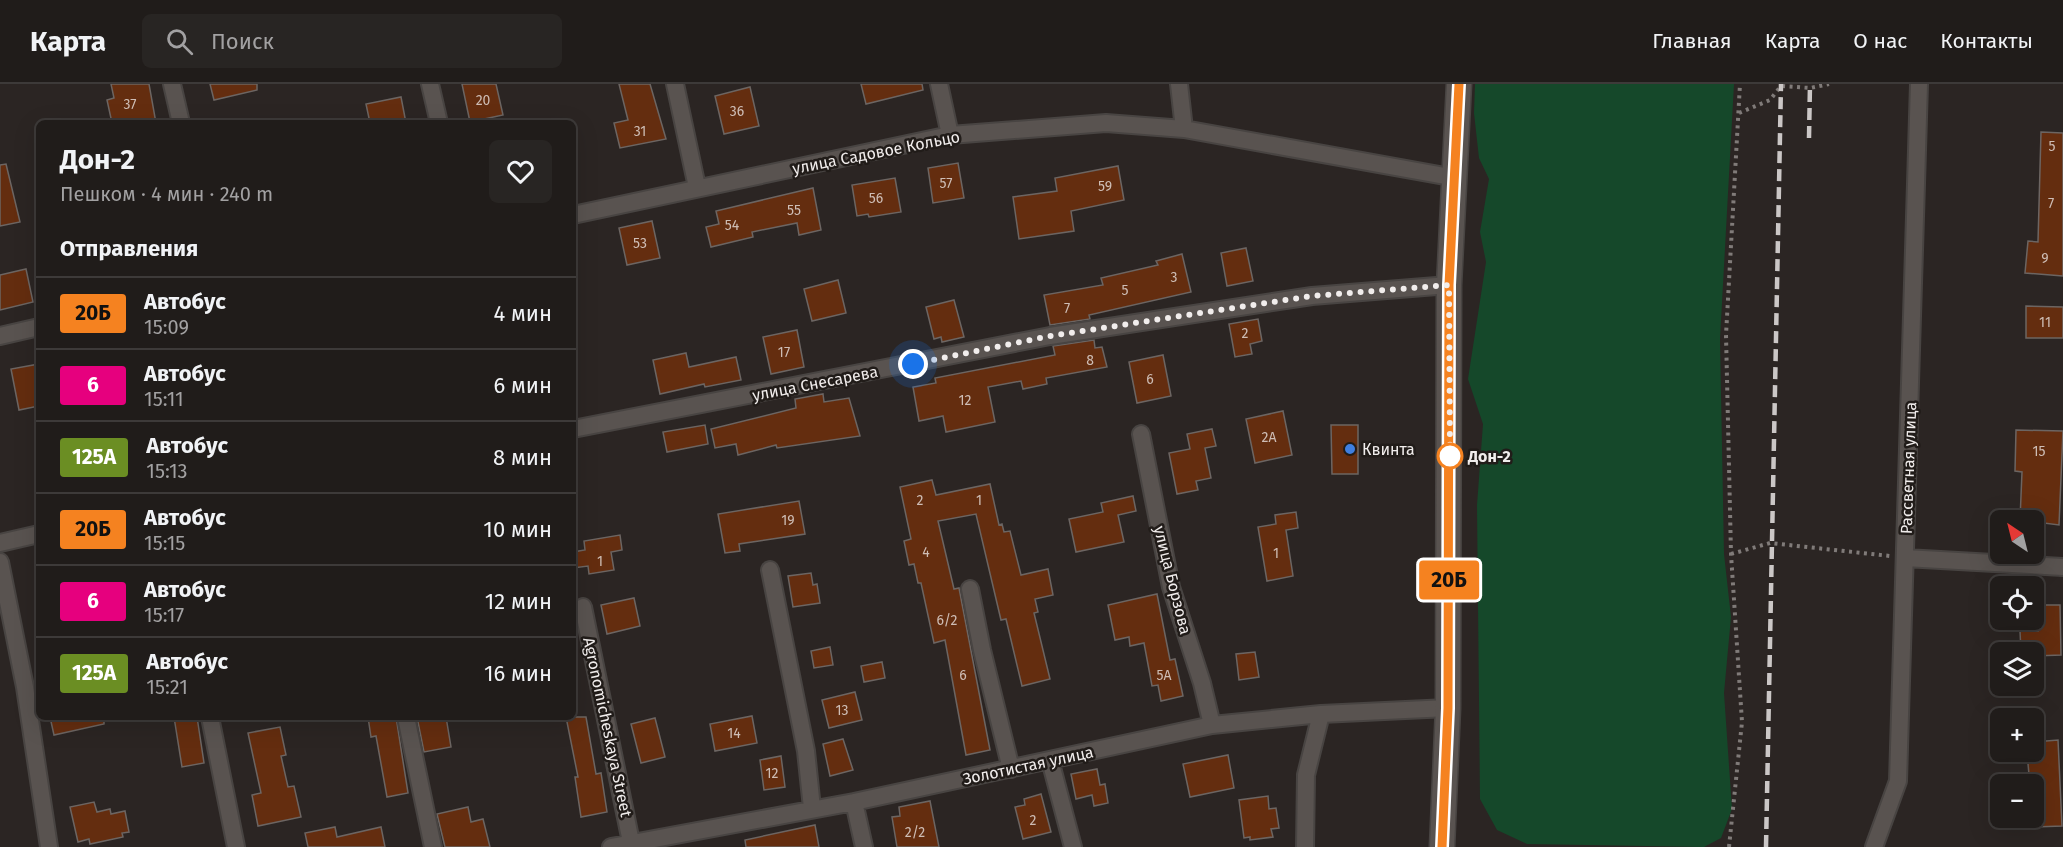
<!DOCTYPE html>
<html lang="ru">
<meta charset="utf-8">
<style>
:root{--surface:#201c1a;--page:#282523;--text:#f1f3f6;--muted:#a2a1a2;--line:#3d3a39}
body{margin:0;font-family:"Fira Sans",sans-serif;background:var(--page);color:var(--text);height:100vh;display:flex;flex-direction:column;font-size:22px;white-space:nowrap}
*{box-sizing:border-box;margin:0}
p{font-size:20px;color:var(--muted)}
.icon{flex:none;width:33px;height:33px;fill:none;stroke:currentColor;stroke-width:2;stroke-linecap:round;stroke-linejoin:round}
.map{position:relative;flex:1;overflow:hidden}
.side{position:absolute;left:36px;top:36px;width:540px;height:600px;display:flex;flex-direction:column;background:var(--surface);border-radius:9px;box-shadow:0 6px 24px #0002,0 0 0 2px var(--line)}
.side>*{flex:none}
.badge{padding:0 12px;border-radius:4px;font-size:21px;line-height:39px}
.needle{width:39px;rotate:325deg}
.buttons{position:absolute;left:1990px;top:426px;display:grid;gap:12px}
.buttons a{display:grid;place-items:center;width:54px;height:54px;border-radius:9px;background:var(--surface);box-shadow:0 6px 24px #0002,0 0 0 2px var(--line);font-size:30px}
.you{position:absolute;width:30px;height:30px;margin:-15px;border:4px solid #fff;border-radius:50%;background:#1a73e8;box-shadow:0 0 0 9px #1a73e833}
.map>.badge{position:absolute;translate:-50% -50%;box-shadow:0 0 0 3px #fff}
h2{padding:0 24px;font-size:22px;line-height:54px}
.round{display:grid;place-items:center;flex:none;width:63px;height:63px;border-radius:9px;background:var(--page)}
.summary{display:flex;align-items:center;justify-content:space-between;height:102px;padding:0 24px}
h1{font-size:28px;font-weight:700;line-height:45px}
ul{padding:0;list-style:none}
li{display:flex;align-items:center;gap:18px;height:72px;padding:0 24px;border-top:2px solid var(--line)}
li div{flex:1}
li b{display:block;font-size:22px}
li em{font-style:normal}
li .badge{min-width:66px;font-weight:700;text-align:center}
header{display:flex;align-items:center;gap:36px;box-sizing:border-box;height:84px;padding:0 30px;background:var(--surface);border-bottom:2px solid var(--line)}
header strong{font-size:28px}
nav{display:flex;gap:33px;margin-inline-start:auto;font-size:21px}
.search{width:420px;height:54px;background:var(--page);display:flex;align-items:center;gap:15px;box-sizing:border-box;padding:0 21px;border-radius:9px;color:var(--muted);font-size:22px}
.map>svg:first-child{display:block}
</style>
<header>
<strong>Карта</strong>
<div class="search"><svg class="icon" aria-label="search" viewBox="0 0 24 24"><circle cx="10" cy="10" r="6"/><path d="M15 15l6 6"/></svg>Поиск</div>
<nav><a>Главная</a><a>Карта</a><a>О нас</a><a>Контакты</a></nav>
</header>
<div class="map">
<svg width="2063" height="763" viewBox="0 0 2063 763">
<rect width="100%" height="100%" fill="#2b2523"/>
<path fill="#15482a" d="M1475,0H1734L1720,255L1724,470L1731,533L1724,609L1732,725L1721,754L1704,763L1527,760L1497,746L1480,715L1477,421L1483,340L1468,295L1486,178L1480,148L1489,95L1479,74L1474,29Z"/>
<path fill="#642d0f" stroke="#6c6562" stroke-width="1.5" d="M111,0H149L156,39H112L107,16L114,14Z
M210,0H257V6L214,16Z
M462,0H496L503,31L470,38Z
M619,0H650L666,55L620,64L614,39L628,36Z
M861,0H922L923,6L866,20Z
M750,3L759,42L724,50L715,12Z
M401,13L406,39H370L366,20Z
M2041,48L2063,49V192L2025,189L2028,157L2038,158Z
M958,79L964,114L933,119L928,84Z
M6,80L20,138L0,142V81Z
M1118,82L1124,116L1071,127L1074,147L1019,155L1013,113L1057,107L1055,94Z
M895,94L901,128L869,133L868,130L857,132L852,101Z
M813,104L821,146L799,151L797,139L752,148L753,153L711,163L706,143L719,140L716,127Z
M652,137L660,174L627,181L619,144Z
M1246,164L1253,197L1227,202L1221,169Z
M1182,170L1191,208L1089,231L1090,235L1050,241L1044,211L1103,201L1101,194L1158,181L1156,177Z
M26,185L33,218L0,226V191Z
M838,196L846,229L812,237L804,205Z
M954,216L964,253L942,258L941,253L934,255L926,223Z
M2026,222L2063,223V254H2026Z
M1258,235L1262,257L1250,260L1252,270L1235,273L1229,240Z
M797,246L804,283L771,290L763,253Z
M1094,256L1095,264L1102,263L1107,283L1046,294L1047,300L1023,305L1021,297L988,303L995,338L946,348L943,332L919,337L913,303L936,299L935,294L1055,271L1053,262Z
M686,269L689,283L736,273L741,296L705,303L704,300L660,310L653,276Z
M1163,271L1171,312L1137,319L1129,278Z
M39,280V322L19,326L11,285Z
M823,310L824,318L849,314L860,352L777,364L776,361L738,371L736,360L715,364L711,345L796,324L795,315Z
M1283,327L1292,371L1255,379L1246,335Z
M705,341L708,360L667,368L663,348Z
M1331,341H1358V390H1332Z
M1212,345L1216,362L1205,364L1211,394L1196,397L1198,406L1177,410L1169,369L1190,365L1187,350Z
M2016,346L2063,347L2059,441L2020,436L2022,388L2015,387Z
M932,396L936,411L990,400L999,441L1002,440L1004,448L1010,447L1021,491L1048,485L1053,511L1035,515L1038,528L1034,529L1050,595L1022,602L1006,535L1001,536L976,430L938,437L954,505L959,504L990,666L966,671L945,556L934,559L921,499H918L914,480L909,481L904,457L911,455L900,403Z
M1133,412L1136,427L1118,431L1124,458L1076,468L1069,435L1103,428L1101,419Z
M799,417L805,450L739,460L740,467L725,469L718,430Z
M1296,428L1298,444L1286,446L1293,492L1267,497L1258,443L1276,440L1275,431Z
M620,451L622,466L611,468L614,486L589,490L588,482L573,484V468L585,466L584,457Z
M811,489L813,501L817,500L820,519L793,523L788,492Z
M1157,510L1170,576L1175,575L1183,612L1161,617L1158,601L1152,602L1144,559L1130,562L1129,553L1115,556L1108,521Z
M634,514L640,542L607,550L601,521Z
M2037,521H2060L2061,571L2034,572V568H2021L2020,547H2038Z
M830,563L833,581L814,584L811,567Z
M1255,568L1259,593L1239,596L1236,570Z
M882,578L885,594L864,598L861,582Z
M855,608L862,636L829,644L822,616Z
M752,632L757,659L715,667L710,640Z
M50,633H104V640L54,651Z
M174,633H197L204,679L182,683Z
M368,633H396L408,709L387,713L376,652L371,653Z
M417,633H446L451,663L424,668Z
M566,633H586L596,690L601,689L607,728L581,733L575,693H578Z
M655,634L665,673L641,679L631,640Z
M280,643L286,671L281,672L288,703L294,702L301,733L258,742L252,711L261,709L248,649Z
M843,655L853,686L830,692L823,660Z
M2058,656L2062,742L2034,743V691H2029L2027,668H2034V658Z
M1228,671L1234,704L1190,713L1183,680Z
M781,672L785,703L764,706L760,676Z
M1097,685L1100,701L1105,700L1108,719L1094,722L1092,711L1076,715L1071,690Z
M1041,710L1051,748L1023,755L1015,723L1025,721L1024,715Z
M1268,712L1269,725L1276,724L1279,744L1271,745L1273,753L1250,756V753L1244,754L1239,716Z
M930,717L939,763H897L892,733L900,732L899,723Z
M94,718L97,728L110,725L111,730L125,727L129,748L122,749L123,753L90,760L89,755L78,758L70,723Z
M468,723L471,738L483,735L490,763H445L437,730Z
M815,741L819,763H746L745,756Z
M335,743L337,753L381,743L385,763H308L305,749Z"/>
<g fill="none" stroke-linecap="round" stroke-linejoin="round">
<g stroke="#484442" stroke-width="20">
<path id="street" d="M172,0L181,39
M430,0L439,39
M675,0L697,103
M939,0L950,51
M1179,0L1184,45
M573,131L950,51L1106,39L1184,45L1456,94
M0,252L39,243
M573,345L1050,252L1312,212L1449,201
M1141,350L1171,503L1202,599L1212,641
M0,459L39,450
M1905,474L2063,483
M0,478L25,603L49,763
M770,486L806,667L812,724
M970,505L982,566L1011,685
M583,523L632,763
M210,633L236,763
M406,633L433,763
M1050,676L1073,763
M854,718L864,763
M611,763L854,718L1212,641L1321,630L1448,624
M1305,763L1306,691L1321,630
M1874,763L1898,697L1919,0"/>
</g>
<g stroke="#484442" stroke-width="27">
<path id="secondary" d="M1442,763L1448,624L1449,201L1459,0"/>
</g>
<path stroke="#807b79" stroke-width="4" stroke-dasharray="3 4.5" stroke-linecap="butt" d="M1739,29L1770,16L1781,2L1810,4L1829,0
M1731,470L1770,459L1890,472
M1729,763L1742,638L1731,470L1726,251L1740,0"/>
<use href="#street" stroke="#595350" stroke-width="16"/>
<use href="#secondary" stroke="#595350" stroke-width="24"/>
<path stroke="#cbc7c6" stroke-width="4.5" stroke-dasharray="12 6" stroke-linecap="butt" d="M1809,54L1810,0
M1766,763L1781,0"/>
</g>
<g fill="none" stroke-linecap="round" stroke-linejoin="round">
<g stroke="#fff" stroke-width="14">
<path id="line" d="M1442,763L1448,624L1449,201L1459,0"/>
</g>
<use href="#line" stroke="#f58220" stroke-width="9"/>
<path stroke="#f1edec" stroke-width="6" stroke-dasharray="0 10.8" d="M913,280L1050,252L1312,212L1449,201L1450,372"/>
</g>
<circle fill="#3f7fe0" stroke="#211c19" stroke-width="2" cx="1350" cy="365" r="6"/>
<circle fill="#fff" stroke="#f58220" stroke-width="3" cx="1450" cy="372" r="12"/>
<g text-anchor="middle" stroke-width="5" stroke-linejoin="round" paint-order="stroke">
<g font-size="14" fill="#cebdb5">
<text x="483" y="21">20</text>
<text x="130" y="25">37</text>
<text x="737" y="32">36</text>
<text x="640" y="52">31</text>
<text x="2052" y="67">5</text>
<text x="946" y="104">57</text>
<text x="1105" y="107">59</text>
<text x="876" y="119">56</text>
<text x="2051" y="124">7</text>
<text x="794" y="131">55</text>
<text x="732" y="146">54</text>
<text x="640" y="164">53</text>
<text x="2045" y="179">9</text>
<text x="1174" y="198">3</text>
<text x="1125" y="211">5</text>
<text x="1067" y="229">7</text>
<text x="2045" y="243">11</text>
<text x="1245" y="254">2</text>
<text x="784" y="273">17</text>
<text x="1090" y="281">8</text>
<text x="1150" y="300">6</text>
<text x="965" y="321">12</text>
<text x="1269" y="358">2А</text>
<text x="2039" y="372">15</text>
<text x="920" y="421">2</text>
<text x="979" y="421">1</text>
<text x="788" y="441">19</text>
<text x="926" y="473">4</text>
<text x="1276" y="474">1</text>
<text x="600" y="482">1</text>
<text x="947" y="541">6/2</text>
<text x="963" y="596">6</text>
<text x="1164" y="596">5А</text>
<text x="842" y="631">13</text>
<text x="734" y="654">14</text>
<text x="772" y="694">12</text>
<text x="1033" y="741">2</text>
<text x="915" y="753">2/2</text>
</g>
<g font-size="16" fill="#f1edec" stroke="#211c19">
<text transform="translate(876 68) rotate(-11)" y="6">улица Садовое Кольцо</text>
<text transform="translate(815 299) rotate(-11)" y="6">улица Снесарева</text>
<text transform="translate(1908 384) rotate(-88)" y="6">Рассветная улица</text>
<text transform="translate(1173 496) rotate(76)" y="6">улица Борзова</text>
<text transform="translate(608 643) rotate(78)" y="6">Agronomicheskaya Street</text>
<text transform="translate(1028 681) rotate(-12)" y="6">Золотистая улица</text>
</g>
<g font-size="16" fill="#f1edec" stroke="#211c19" text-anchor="start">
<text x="1362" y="371">Квинта</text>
</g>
<g font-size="16" font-weight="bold" fill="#f1edec" stroke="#211c19" text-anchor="start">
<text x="1468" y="378">Дон-2</text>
</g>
</g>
</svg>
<div class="buttons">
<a><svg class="needle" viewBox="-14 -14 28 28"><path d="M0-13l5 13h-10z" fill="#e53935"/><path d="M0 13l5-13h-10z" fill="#a2a1a2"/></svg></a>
<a><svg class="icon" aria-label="locate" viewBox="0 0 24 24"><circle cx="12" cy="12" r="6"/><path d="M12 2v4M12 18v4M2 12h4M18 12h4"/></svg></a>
<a><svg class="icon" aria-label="layers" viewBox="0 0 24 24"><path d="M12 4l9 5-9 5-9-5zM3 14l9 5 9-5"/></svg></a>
<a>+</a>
<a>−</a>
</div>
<div class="you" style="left:913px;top:280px"></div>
<b class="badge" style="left:1449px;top:496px;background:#f58220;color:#111">20Б</b>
<section class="side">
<div class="summary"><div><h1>Дон-2</h1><p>Пешком · 4 мин · 240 m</p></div><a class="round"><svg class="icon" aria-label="heart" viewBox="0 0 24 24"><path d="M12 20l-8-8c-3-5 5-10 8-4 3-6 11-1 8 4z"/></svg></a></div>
<h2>Отправления</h2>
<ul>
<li><span class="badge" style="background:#f58220;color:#111">20Б</span><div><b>Автобус</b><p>15:09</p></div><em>4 мин</em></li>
<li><span class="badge" style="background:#e6007e;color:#fff">6</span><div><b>Автобус</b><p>15:11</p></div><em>6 мин</em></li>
<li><span class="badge" style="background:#6b8e23;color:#fff">125А</span><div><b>Автобус</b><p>15:13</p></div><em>8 мин</em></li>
<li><span class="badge" style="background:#f58220;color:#111">20Б</span><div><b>Автобус</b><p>15:15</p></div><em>10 мин</em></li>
<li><span class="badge" style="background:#e6007e;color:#fff">6</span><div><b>Автобус</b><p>15:17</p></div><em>12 мин</em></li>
<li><span class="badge" style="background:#6b8e23;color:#fff">125А</span><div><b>Автобус</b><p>15:21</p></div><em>16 мин</em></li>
</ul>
</section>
</div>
